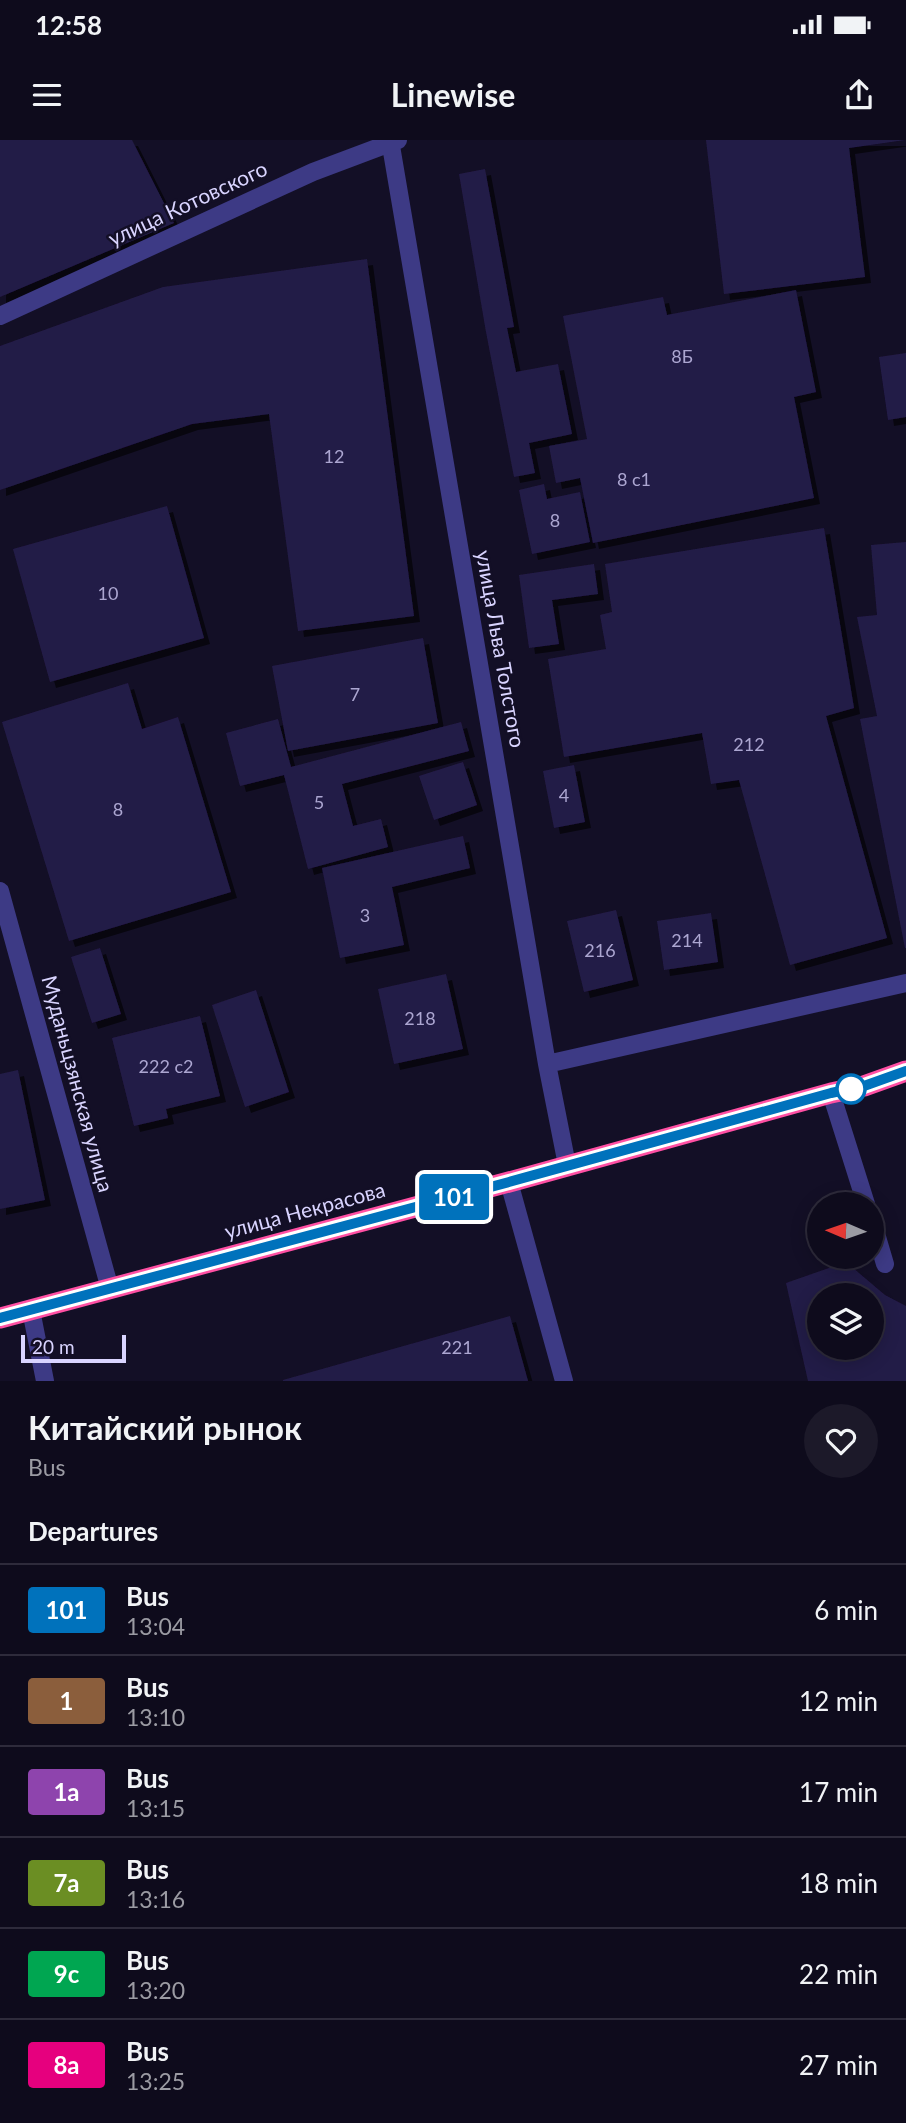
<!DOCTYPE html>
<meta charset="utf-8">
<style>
:root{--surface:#0e0b1c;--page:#1c1929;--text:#f1f3f6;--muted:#9b9ba3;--line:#2e2b3b}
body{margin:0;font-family:Lato,sans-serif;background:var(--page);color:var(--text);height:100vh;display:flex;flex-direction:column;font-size:26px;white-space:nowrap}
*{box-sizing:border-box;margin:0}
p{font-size:23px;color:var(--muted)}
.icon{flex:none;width:38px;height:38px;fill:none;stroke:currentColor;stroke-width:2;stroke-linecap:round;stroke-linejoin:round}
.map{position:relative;height:1241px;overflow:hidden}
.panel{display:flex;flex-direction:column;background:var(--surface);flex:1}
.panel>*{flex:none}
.badge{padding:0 14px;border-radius:5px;font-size:24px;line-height:46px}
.needle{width:46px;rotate:272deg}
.buttons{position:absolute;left:807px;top:1052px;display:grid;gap:14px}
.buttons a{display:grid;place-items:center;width:77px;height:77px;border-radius:50%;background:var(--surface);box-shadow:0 4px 18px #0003,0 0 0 2px var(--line);font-size:35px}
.scale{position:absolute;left:21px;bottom:18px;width:105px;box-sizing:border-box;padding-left:7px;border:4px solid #d9d4ff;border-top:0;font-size:19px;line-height:24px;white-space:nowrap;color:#d9d4ff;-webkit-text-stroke:5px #130f26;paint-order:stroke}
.map>.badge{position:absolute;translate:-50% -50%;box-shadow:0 0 0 4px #fff}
h2{padding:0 28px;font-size:26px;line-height:63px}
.round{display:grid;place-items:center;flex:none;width:74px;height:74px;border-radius:37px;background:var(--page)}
.headline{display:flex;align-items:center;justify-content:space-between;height:119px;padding:0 28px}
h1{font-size:33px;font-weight:700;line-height:52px}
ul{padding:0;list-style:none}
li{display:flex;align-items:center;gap:21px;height:91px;padding:0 28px;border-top:2px solid var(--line)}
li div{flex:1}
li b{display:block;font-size:26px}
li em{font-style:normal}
li .badge{min-width:77px;font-weight:700;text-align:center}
.status{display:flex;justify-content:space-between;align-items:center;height:49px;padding:0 35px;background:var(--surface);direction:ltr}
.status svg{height:19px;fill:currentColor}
header{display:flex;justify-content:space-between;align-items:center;height:91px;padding:0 28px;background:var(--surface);font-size:32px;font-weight:700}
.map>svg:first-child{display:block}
</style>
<div class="status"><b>12:58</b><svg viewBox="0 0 49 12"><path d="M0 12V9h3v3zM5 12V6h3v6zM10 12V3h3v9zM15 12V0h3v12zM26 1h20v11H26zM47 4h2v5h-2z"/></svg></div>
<header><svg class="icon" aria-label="menu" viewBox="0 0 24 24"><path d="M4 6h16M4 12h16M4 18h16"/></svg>Linewise<svg class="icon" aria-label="share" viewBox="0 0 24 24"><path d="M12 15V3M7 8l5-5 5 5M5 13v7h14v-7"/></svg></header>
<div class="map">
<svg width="906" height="1241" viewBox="0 0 906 1241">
<defs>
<filter id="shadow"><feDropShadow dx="6" dy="6" stdDeviation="0" flood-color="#0009"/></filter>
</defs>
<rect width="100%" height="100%" fill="#130f26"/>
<path fill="#241b47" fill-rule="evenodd" filter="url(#shadow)" d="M0,0H132L174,83L0,157Z
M706,0H905L849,8L865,137L724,154Z
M485,29L514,187L507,188L516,232L558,224L572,294L529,303L535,333L514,337L486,192L459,34Z
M367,119L414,476L298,491L269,274L192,284L0,350V206L163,147Z
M796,150L816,252L794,257L814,358L593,403L580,338L556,343L549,306L587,299L563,176L663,157L667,175Z
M906,213V277L888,280L879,217Z
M544,344L547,359L580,352L590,402L532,414L519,350Z
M167,366L204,498L50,542L13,409Z
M824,388L854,568L826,576L887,798L790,825L739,640L711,644L702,593L564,617L548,519L606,509L600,475L612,472L605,424Z
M906,402V808H905L860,579L877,576L857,477L877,475L871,405Z
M594,424L598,454L552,460L559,504L529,508L519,435Z
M423,498L438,583L288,611L272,526Z
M128,543L142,589L178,577L231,752L69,801L2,582Z
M278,579L291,627L461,582L469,611L342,644L353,686L381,679L388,707L308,729L284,635L240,646L226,593Z
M463,622L477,665L434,680L419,636Z
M574,625L585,682L554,688L543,631Z
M463,696L470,728L392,747L404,805L340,818L322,728Z
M616,770L633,840L584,852L567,781Z
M711,773L718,822L664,830L657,781Z
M100,808L121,874L92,883L71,817Z
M446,834L463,909L394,924L378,849Z
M256,850L289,952L245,967L212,865Z
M200,876L220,956L166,969L168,978L134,986L112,898Z
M18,930L45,1060L0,1069V934Z
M846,1122L885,1155L906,1166V1241H808L786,1143ZM819,1155H872V1208H819Z
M510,1176L528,1241H283V1240Z"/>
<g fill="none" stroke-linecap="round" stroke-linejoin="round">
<path stroke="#3d3a85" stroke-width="18" d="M390,0L547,924L567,1025
M0,176L313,32L398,0
M0,751L110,1149
M547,924L906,843
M831,953L866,1064
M509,1042L564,1241
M872,1080L885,1124
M31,1170L45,1241"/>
<path stroke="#ff4fa3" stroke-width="21" d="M0,1178L509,1042L831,953L864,946L906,931"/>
</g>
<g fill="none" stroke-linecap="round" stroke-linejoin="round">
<g stroke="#fff" stroke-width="16">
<path id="line" d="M0,1178L509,1042L831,953L864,946L906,931"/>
</g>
<use href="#line" stroke="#0072bc" stroke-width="10"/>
</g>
<circle fill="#fff" stroke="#0072bc" stroke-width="3.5" cx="851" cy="949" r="14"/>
<g text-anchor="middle" stroke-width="5" stroke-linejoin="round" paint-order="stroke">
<g font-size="18" fill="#aca6d1">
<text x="682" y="223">8Б</text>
<text x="334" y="323">12</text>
<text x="634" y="346">8 с1</text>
<text x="555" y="387">8</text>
<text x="108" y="460">10</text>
<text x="355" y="561">7</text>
<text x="749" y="611">212</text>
<text x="564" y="662">4</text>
<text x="319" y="669">5</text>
<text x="118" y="676">8</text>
<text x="365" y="782">3</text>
<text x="687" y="807">214</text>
<text x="600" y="817">216</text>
<text x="420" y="885">218</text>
<text x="166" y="933">222 с2</text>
<text x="457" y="1214">221</text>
</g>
<g font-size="21" fill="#d9d4ff" stroke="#130f26">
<text transform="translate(188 64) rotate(-25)" y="7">улица Котовского</text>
<text transform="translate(500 509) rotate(80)" y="7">улица Льва Толстого</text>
<text transform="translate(77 944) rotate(75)" y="7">Муданьцзянская улица</text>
<text transform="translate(305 1071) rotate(-15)" y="7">улица Некрасова</text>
</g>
</g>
</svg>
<div class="buttons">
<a><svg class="needle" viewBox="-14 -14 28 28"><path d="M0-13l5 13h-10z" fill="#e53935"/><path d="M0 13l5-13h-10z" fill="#9b9ba3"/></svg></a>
<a><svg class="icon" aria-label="layers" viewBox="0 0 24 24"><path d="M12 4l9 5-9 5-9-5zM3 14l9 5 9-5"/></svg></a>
</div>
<div class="scale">20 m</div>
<b class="badge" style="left:454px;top:1057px;background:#0072bc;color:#fff">101</b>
</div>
<section class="panel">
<div class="headline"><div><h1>Китайский рынок</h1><p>Bus</p></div><a class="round"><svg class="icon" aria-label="heart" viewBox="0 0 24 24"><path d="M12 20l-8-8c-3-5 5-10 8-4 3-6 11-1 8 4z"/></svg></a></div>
<h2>Departures</h2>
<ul>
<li><span class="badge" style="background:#0072bc;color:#fff">101</span><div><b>Bus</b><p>13:04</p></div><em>6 min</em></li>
<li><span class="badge" style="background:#8b5e3c;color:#fff">1</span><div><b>Bus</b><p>13:10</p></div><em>12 min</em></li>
<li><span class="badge" style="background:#8e44ad;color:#fff">1а</span><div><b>Bus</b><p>13:15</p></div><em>17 min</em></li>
<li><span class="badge" style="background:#6b8e23;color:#fff">7а</span><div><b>Bus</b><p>13:16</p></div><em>18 min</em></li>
<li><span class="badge" style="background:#00a651;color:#fff">9с</span><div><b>Bus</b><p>13:20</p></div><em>22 min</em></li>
<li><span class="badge" style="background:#e6007e;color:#fff">8а</span><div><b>Bus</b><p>13:25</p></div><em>27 min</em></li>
</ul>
</section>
